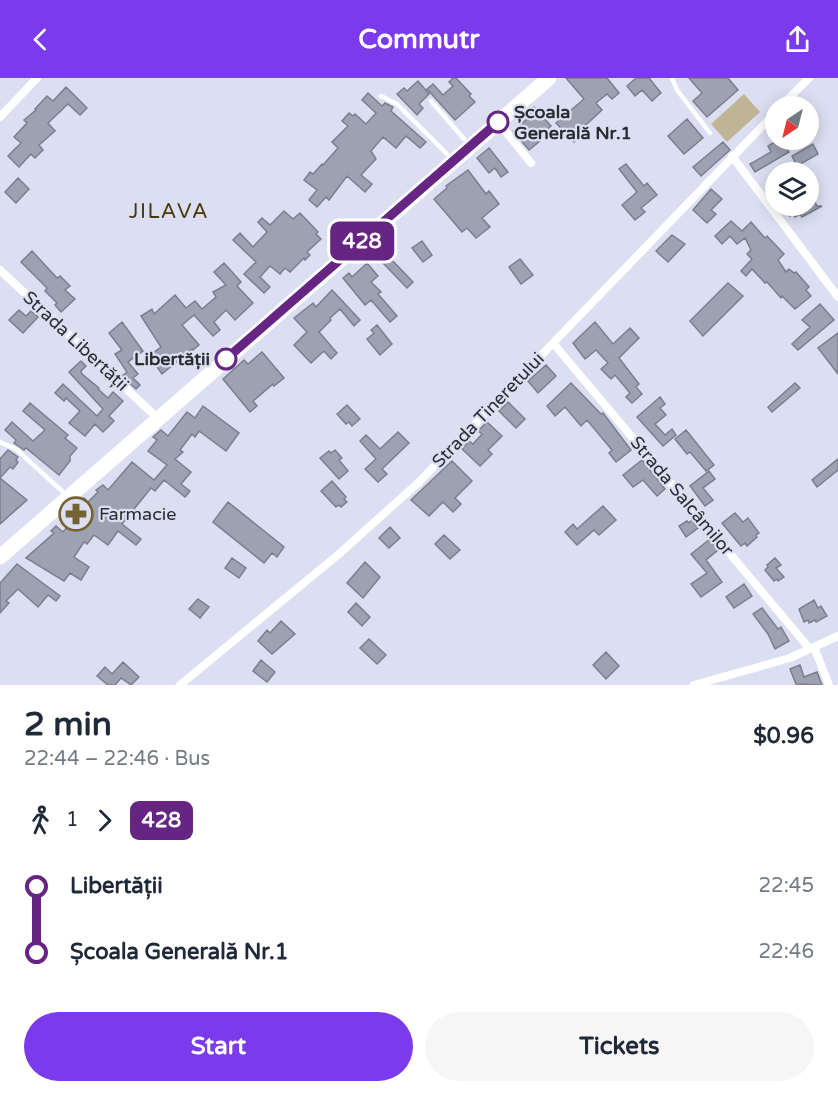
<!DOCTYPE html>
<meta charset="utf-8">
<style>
:root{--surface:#fff;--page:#f6f6f7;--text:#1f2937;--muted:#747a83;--accent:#7c3aed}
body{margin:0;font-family:"Varela Round",sans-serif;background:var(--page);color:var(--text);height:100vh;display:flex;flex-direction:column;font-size:22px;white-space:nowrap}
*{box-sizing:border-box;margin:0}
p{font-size:20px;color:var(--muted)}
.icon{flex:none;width:33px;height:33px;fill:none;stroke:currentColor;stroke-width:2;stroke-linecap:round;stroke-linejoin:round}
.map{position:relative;height:607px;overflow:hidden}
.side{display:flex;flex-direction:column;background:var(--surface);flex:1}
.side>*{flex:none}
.badge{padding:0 12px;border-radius:9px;font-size:21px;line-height:39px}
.needle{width:39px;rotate:215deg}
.buttons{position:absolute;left:765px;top:18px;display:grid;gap:12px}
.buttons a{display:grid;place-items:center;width:54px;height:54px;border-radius:50%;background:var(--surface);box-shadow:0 3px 15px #0003;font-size:30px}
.map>.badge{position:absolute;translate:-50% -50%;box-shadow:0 0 0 3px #fff}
.legs{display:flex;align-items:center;gap:9px;height:66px;padding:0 24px;font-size:20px}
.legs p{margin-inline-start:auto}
.summary{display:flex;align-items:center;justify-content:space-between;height:102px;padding:0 24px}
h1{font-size:33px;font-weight:800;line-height:45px}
.button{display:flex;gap:12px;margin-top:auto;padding:12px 24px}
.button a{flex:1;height:69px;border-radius:36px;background:var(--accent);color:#fff;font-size:24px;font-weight:800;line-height:69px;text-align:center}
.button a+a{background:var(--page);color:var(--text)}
ul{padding:0 24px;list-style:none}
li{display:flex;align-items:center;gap:21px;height:66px;font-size:22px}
li i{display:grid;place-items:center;width:9px;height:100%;margin:0 8px;background:currentColor}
li i::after{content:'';width:15px;height:15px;margin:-8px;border:4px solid;border-radius:50%;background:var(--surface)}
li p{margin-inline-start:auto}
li:first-child i{background:linear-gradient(#0000 50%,currentColor 0)}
li:last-child i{background:linear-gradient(currentColor 50%,#0000 0)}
header{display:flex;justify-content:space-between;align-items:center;height:78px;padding:0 24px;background:var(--accent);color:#fff;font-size:27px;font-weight:800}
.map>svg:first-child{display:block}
</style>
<header><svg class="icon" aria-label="back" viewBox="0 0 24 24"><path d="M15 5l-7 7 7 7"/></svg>Commutr<svg class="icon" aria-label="share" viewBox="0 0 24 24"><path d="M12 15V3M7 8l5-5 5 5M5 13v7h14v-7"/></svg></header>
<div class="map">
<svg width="838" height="607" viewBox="0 0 838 607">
<rect width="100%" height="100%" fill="#dbdff1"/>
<path fill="#bfb495" d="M744,16L760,34L727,64L711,46Z"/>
<path fill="#9da2b3" stroke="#7a7e8f" stroke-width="1.5" d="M453,0H456L471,16L469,18L475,24L455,42L427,11L433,6L443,17L453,8L449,4Z
M566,0H607L619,15L612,21L607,16L596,25L602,32L576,56L579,59L574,64L556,45L584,21Z
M636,0H649L661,15L652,23L642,12L635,18L627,8Z
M689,0H728L738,12L707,39L693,23L702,15Z
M418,3L429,16L419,26L423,30L417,37L397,16L404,10L407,13Z
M66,9L87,30L80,37L68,26L48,45L55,53L39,67L43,72L35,80L31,76L19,89L8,78L21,65L14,59L27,45L24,42L36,32L35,31L47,18L53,23Z
M368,15L382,28L385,25L393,29L391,33L426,64L420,70L406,58L396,70L383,59L371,73L376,81L361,97L372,106L365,114L347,98L329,122L326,119L317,129L309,122L317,112L304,102L310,94L313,96L322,86L323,87L338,70L332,64L348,48L342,43L349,35L353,38L355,36L366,46L376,35L362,22Z
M534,29L551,48L537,60L540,63L529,72L513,53L528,40L525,37Z
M687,41L703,60L684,76L668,58Z
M778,62H781L789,74L755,94L750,86L771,74L768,68Z
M723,64L730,72L701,98L693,89Z
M813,66L818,76L797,88L792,78Z
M489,70L508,94L501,99L495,90L489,95L477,80Z
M626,86L644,108L647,105L657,117L641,130L645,134L635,142L622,127L637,114L619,91Z
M468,92L486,116L489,113L499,126L482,140L490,149L476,160L467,150L462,154L434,121L447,110L446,108Z
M18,100L29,111L16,125L5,114Z
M711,111L722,121L711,132L716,136L707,145L693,132Z
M808,113L817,128H822L802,139L800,136L795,139L793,135L790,138L784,128H808Z
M284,133L293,141L300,135L318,154L316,156L321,161L307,174L310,177L305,182L304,180L290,194L285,190L280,196L270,188L260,199L270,209L264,215L244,196L256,184L233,162L240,155L253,169L267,154L258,144L262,140L270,147Z
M731,143L742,153L751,144L765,160L767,158L784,176L778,182L786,194L789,191L794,195L796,194L809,209L806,212L811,218L795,231L782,218L781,220L767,204L765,205L752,191L746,198L741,193L752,181L747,176L751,172L745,160L737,166L730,158L722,166L715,158Z
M672,157L685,166L668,184L656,173Z
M422,163L432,177L423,184L412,170Z
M32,173L57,200L60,198L70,208L65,212L75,221L61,234L55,227L57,225L45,213L47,210L21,184Z
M389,179L413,204L407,210L383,185Z
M520,181L533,197L521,206L509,189Z
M224,185L241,204L237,208L253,225L235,242L226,232L214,244L220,252L213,258L194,237L182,247L199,267L193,272L192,271L162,296L149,278L161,269L141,238L152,231L154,236L175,217L186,230L195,223L202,231L216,219L213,214L226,207L214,194Z
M367,185L378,198L371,204L381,214L378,216L397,238L390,244L371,222L365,227L343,200L349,195L352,199Z
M728,205L743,218L703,258L690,243Z
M332,212L360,242L354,248L340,231L330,240L331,242L319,254L337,275L331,281L324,273L311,285L294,267L307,254L294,240L313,225L316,229Z
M820,226L834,242L798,272L792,266L810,249L802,242Z
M19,232L26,238L31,233L38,239L23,255L9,242Z
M122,244L143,273L128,284L138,296L133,300L140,307L136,311L122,298L127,294L115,276L122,272L109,255Z
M595,244L613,266L630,250L639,260L619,280L639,306L636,309L642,316L632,325L626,319L630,315L615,297L611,301L601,291L608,285L596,272L585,281L573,265Z
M377,247L392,266L380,277L367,261L374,255L371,252Z
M838,255V296L818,270Z
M262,274L284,300L274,308L273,306L253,323L257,328L250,334L223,301L244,282L248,286Z
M81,283L86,288L81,293L82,296L99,310L98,311L108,320L113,314L123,323L109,338L114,343L103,354L95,346L85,358L69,345L80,333L66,320L64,323L55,315L63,306L97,338L103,331L69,294Z
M546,287L556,298L538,315L528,303Z
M571,305L601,336L603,335L631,372L616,384L609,375L612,372L587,342L581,348L565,329L555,338L547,328Z
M795,305L800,310L772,334L768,329Z
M660,319L665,326L660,330L666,337L655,346L665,357L672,351L676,357L663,368L637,339Z
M508,324L525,341L516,350L499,333Z
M30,325L68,357L65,360L77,370L70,378V383L59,397L26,370L24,372L14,365L16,362L5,352L12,344L33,363L45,352L23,333Z
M347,327L360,341L352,348L349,344L346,346L337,336Z
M203,328L239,355L226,373L199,353L195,359L192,356L180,372L183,374L175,381L191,394L181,406L190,413L185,419L164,402L155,413L151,410L122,446L141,461L136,467L118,453L108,467L94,457L87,466L84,464L74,479L89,489L81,502L70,495L64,503L26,480L54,455L51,453L56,448L63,454L74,441L69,437L75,429L84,420L88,424L98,414L96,412L103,407L108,412L132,384L154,402L167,387L148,373L157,362L153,359L161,352L168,358L187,334L195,340Z
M487,344L502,358L488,372L492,376L480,388L462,371L469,363L473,366L482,356L478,353Z
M686,352L714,387L706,393L690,374L687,376L675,361Z
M398,354L409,365L382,391L387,396L378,404L365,391L376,381L360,363L366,357L380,371Z
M8,372L18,379L16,382L18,384L13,391L10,389L0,400L27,422L0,446V381Z
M335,372L342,380L339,382L348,393L339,401L320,380L329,373L331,375Z
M838,381V392L817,409L812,402Z
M642,382L665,411L657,418L643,402L633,409L623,397Z
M452,383L472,403L455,420L461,426L453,434L443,424L429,438L411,422Z
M709,393L715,401L703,410L713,422L705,428L690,408Z
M332,403L346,419L344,421L347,424L341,429L339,427L336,429L321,413Z
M228,424L284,469L277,479L272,475L264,485L213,444Z
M603,428L616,442L599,457L594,452L577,467L565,454L573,446L577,451Z
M735,435L743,444L748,440L759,455L756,457L757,459L747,468L745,465L741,468L722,445Z
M692,442L698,450L686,459L679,448L687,443L689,445Z
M390,449L400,460L389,470L379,460Z
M444,457L460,472L450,481L435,466Z
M710,461L718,472L706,482L722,504L701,519L691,506L707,495L691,476Z
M232,480L246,490L239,500L225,490Z
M775,480L781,487L776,490L784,499L778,503L777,501L774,503L765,492L768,489L767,487Z
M365,484L380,499L363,520L347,505Z
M17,486L60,518L56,523L48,517L38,529L18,511L6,523L9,525L0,535V505Z
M744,506L752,518L734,530L726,519Z
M198,521L209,529L200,540L189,531Z
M814,522L818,530L821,528L827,538L816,544L815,542L809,545L808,542L804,544L799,531Z
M356,525L370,539L362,548L348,534Z
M762,530L778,551L781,549L789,563L775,571L768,556L753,536Z
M281,543L295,556L272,576L258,563L267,552L270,555Z
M369,561L386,577L377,586L360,570Z
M606,574L619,588L606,601L593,587Z
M261,582L275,594L267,604L253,593Z
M123,584L139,599L131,607L121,600L115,607H108L97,598L105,589L112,596Z
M800,587L804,599L817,594L822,607L796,606L790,591Z"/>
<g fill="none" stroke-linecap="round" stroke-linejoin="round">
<path stroke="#fff" stroke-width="4.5" d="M672,0L677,12L710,55
M381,18L397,26L447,76
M431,23L464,61
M0,364L16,371L62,413"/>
<path stroke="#fff" stroke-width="8" d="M781,28L809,0
M0,39L37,0
M498,44L531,85
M732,78L838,219
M0,192L151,334
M553,265L810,571
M814,569L829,607
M180,607L339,476L418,405L776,34
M694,607L790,580L838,558"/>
<path stroke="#fff" stroke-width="15" d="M0,479L549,0"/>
</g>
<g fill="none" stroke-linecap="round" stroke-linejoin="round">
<g stroke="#fff" stroke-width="14">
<path id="line-1" d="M226,281L498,44"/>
</g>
<use href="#line-1" stroke="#662483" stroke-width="9"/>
</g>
<defs>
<g id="pharmacy-ring" transform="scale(1.725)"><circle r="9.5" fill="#dbdff1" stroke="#746231" stroke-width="1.5"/><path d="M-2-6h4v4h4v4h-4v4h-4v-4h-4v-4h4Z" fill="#746231"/></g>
</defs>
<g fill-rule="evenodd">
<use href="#pharmacy-ring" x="76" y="436"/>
</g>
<g fill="#fff" stroke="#662483" stroke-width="3">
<circle cx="498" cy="44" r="10"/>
<circle cx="226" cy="281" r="10"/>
</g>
<g text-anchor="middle" stroke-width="4.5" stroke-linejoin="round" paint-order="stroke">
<g font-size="18" font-weight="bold" fill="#2a2c33" stroke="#dbdff1" text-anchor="start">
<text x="514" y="40">Școala<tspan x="514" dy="21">Generală Nr.1</tspan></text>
<text x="210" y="287" text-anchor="end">Libertății</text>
</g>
<g font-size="18" fill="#2a2c33" stroke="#dbdff1">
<text transform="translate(76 263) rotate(43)" y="6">Strada Libertății</text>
<text transform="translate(488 332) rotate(-46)" y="6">Strada Tineretului</text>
<text transform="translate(682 418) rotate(50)" y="6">Strada Salcâmilor</text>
</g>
<g font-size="18" fill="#2a2c33" stroke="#dbdff1" text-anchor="start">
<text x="99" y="442">Farmacie</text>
</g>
<g font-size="21" letter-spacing="1.5" fill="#46380f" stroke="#dbdff1">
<text x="169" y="140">JILAVA</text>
</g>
</g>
</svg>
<div class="buttons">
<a><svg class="needle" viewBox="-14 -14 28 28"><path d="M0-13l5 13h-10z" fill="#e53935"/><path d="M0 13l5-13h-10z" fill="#747a83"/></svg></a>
<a><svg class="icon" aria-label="layers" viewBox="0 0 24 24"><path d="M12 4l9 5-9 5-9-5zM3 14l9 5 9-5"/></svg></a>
</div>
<b class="badge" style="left:362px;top:163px;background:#662483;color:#fff">428</b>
</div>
<section class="side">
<div class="summary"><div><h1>2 min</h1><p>22:44 – 22:46 · Bus</p></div><b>$0.96</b></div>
<div class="legs"><svg class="icon" aria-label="walk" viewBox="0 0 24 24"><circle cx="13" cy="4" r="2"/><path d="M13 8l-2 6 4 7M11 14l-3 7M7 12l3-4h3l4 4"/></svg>1<svg class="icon" aria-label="forward" viewBox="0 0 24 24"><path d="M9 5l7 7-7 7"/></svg><b class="badge" style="background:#662483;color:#fff">428</b></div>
<ul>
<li><i style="color:#662483"></i><b>Libertății</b><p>22:45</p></li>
<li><i style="color:#662483"></i><b>Școala Generală Nr.1</b><p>22:46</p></li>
</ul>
<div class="button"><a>Start</a><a>Tickets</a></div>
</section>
